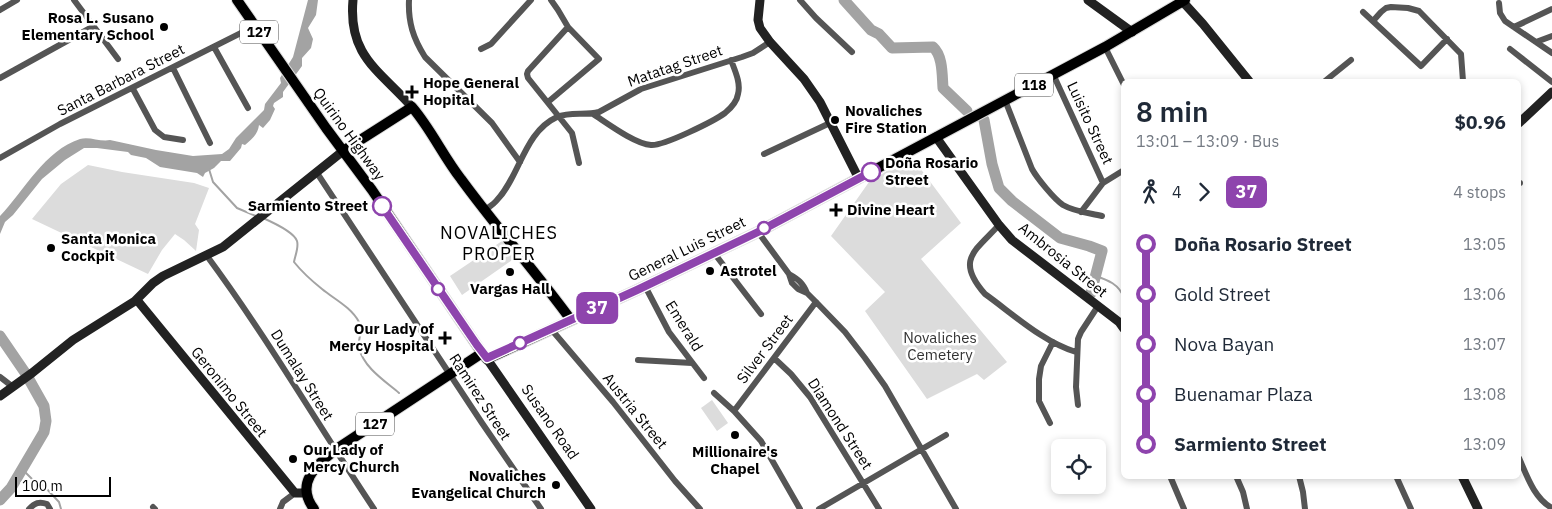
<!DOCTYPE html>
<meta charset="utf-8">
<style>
:root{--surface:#fff;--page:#f2f2f3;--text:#1f2937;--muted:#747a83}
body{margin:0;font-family:"IBM Plex Sans",sans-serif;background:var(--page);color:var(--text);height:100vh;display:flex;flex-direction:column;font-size:19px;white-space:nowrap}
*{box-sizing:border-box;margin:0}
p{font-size:16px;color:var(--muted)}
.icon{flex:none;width:28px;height:28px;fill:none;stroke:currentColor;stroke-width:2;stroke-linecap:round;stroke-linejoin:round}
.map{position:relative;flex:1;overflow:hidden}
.side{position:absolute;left:1121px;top:79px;width:400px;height:400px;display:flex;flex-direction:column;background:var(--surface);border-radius:8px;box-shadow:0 2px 8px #0003}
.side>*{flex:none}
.badge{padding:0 10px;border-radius:8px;font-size:18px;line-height:32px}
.buttons{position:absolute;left:1051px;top:439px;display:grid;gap:10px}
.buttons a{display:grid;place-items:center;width:55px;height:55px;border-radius:8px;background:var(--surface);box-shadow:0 2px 8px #0003;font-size:25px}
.scale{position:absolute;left:15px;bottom:12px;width:96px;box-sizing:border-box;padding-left:5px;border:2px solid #000;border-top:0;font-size:14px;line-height:18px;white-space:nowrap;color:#000;-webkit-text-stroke:4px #fff;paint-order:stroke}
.map>.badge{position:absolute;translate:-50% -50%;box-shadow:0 0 0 2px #fff}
.legs{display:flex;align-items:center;gap:8px;height:55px;padding:0 15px;font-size:16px}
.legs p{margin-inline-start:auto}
.headline{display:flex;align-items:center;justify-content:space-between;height:85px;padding:0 15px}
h1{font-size:28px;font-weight:600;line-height:38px}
ul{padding:0 15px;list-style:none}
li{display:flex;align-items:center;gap:18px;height:50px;font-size:19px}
li i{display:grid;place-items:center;width:8px;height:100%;margin:0 6px;background:currentColor}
li i::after{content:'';width:12px;height:12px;margin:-6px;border:4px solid;border-radius:50%;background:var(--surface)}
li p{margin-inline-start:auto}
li:first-child i{background:linear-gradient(#0000 50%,currentColor 0)}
li:last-child i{background:linear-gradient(currentColor 50%,#0000 0)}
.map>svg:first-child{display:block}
</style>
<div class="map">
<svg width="1552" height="509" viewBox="0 0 1552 509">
<rect width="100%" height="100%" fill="#fff"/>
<path fill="#dcdcdc" d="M911,156L961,223L921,259L1007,362L984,380L977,374L927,399L865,311L885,292L831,236L869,182Z
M88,165L122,172L194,183L209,188L195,224L199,230L196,251L184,240L175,234L162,250L148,274L32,219L61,184Z
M502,241L515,258L462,295L450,276Z
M712,400L728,423L717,431L701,408Z"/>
<path fill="#a3a3a3" d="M308,0H318L316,15L308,28L313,39L311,48L302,58V66L283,92V97L274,103L273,106L275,109L270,120L263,128L259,125C258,134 252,139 245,145L242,144L241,148L230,161H221L214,168L205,173L203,177L197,173L160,167L146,158L131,155L128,152L97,148H84L65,160L42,179L13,215L5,222L0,234V216C24,191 45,150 80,139C89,136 100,142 110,140L156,150L193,156L222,154L229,149L236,138L264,110L265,104L281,83L280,78L293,57Z"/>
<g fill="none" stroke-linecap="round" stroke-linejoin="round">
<path stroke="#a3a3a3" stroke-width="2" d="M209,169L213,182L237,208L256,216
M263,218C272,222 294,232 297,241C299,247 295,256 294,262C302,272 312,281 322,289C334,299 351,307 359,322C364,330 357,340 359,348C364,368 385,381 399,393
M1095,276C1108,280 1119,284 1124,298
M22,469L33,480L44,486L59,502L61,509"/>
<path stroke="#a3a3a3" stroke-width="11" d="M844,0L871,30L879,34L892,48L933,47C943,56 942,75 943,88L967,111
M984,120L992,164L999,188L1012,201L1060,238L1089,246L1102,251L1091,293
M0,336L26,374L44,406L46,421L44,432L11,488L0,500"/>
<g stroke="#dbdbdb" stroke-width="12">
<path id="primary" d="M237,0L326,128L372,190L482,353L487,359L637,290L758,232L1105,47L1185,0
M343,151L412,107C431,129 443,156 461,179C496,227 536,272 571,320
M314,509C295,484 315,466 335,450L482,353"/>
</g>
<path stroke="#555" stroke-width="6" d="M74,0L118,59
M409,0C408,22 413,38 425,57L492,123L520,162
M800,0L816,18L852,52
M1499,3L1500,13L1505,21L1552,53
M0,10L17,0
M1363,12L1421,66L1447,39
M1373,21L1381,12L1386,8L1391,7L1408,8L1419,11L1461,54L1463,81
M568,27L528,71L527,74L528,78L572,133L579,163
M1514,27L1552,9
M1536,42L1552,36
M214,47L248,108
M1105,47L1124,85
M481,49L491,44L531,0
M1510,49L1552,82
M173,68L210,143
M1053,74L1103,183
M0,78L94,26
M1325,81L1351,60
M133,89L155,130L164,137L183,140
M1005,100L1032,169C1037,178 1054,199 1063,205C1075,212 1090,213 1102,216
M548,102L599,59L568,27L558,10L551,0
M593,114C607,123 635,144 651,145C664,146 714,121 725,113C731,108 737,101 738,94C741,83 735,71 731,60
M764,154L830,123
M0,158L60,124L255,26
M317,173L482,423L541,509
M1519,183H1520
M485,210C489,207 494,204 497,200C520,176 524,132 557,117C571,111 585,116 599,112L641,89L742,57L753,53L770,42
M1081,212L1103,183L1124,170
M999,225C975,251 955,260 985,294C1013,314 1043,342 1076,352
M758,232L789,274L792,283L798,289L807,293L816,302L845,332L865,358L885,386L956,509
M714,253L761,314
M207,256C267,337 318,425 374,509
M789,274C798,279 803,283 807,293
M645,286L669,332L704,378
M551,329L613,402L675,481L700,509
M774,358L791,374L810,397L879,509
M638,360L692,363
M0,377L13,387
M714,393L734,411L761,441L800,509
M1078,405L1076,387L1078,339L1081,332L1098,306
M734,411L816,302
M1050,423L1039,401V379L1041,366L1053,342
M1519,458C1527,476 1534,498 1552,508
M1170,476L1184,509
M1236,476L1243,492L1247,509
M1299,476L1303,492L1305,509
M1396,476L1411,509
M153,507L155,509
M29,509C35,503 39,501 47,504L50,509
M280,509L283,502L295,493
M819,509L946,435"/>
<path stroke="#222" stroke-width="9" d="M353,0C348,56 379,70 412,107
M760,0L758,20L760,28L770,42L804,79L820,102L859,179
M1088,0L1132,32
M1183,2L1203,24L1249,81
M1519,123L1552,92
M936,137L999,225L1012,240L1119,322L1124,329
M137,300L295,493H305
M487,359L591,509
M0,396L32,373L73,340L135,301L153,283L163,276L223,247L343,151
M1462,476L1478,509"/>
<use href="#primary" stroke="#000" stroke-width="10"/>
</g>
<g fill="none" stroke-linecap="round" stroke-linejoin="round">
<g stroke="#fff" stroke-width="11">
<path id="line-1" d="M382,206L477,345L487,358L637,290L758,232L871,172"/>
</g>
<use href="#line-1" stroke="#8e44ad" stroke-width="8"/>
</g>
<g fill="#000" stroke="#fff" stroke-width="2">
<circle cx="164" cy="27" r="5"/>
<path d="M409.5 84.5h5v5h5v5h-5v5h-5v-5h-5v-5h5z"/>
<circle cx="835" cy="120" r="5"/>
<path d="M833.5 202.5h5v5h5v5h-5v5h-5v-5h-5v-5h5z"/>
<circle cx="51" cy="248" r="5"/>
<circle cx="710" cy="271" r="5"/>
<circle cx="510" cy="272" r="5"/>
<path d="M442.5 330.5h5v5h5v5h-5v5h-5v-5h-5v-5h5z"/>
<circle cx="735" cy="435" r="5"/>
<circle cx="293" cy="459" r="5"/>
<circle cx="556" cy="485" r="5"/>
</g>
<g fill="#fff" stroke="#8e44ad" stroke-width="2.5">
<circle cx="871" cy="172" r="9"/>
<circle cx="382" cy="206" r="9"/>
<circle cx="764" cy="228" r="6"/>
<circle cx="438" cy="289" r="6"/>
<circle cx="520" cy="343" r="6"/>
</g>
<g text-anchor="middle" stroke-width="5" stroke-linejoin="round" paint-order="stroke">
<g fill="#fff" stroke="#4c4c4c" stroke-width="1">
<rect x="240" y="20.5" width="38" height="23" rx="4"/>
<rect x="1015" y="73.5" width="38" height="23" rx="4"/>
<rect x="356" y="412.5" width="38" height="23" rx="4"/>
</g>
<g font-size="14" font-weight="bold" fill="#000">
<text x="259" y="37">127</text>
<text x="1034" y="90">118</text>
<text x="375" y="429">127</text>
</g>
<g font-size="15" font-weight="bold" fill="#000" stroke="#fff" text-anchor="start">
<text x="154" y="23" text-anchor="end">Rosa L. Susano<tspan x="154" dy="17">Elementary School</tspan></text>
<text x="423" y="88">Hope General<tspan x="423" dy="17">Hopital</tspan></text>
<text x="845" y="116">Novaliches<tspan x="845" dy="17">Fire Station</tspan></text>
<text x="847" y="215">Divine Heart</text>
<text x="61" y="244">Santa Monica<tspan x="61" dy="17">Cockpit</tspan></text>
<text x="720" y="276">Astrotel</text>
<text x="510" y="294" text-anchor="middle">Vargas Hall</text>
<text x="434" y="334" text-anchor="end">Our Lady of<tspan x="434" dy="17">Mercy Hospital</tspan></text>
<text x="303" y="455">Our Lady of<tspan x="303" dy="17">Mercy Church</tspan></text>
<text x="735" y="457" text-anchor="middle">Millionaire's<tspan x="735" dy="17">Chapel</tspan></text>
<text x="546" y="481" text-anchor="end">Novaliches<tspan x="546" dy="17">Evangelical Church</tspan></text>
</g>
<g font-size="15" fill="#000" stroke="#fff">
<text transform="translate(675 66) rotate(-19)" y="5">Matatag Street</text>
<text transform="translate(121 80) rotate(-27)" y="5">Santa Barbara Street</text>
<text transform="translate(1090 123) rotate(65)" y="5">Luisito Street</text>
<text transform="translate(349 134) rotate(54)" y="5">Quirino Highway</text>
<text transform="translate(687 249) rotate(-26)" y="5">General Luis Street</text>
<text transform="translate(1063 260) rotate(39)" y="5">Ambrosia Street</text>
<text transform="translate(684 326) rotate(58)" y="5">Emerald</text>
<text transform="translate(765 349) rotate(-53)" y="5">Silver Street</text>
<text transform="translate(302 375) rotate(58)" y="5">Dumalay Street</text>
<text transform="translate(229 392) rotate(51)" y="5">Geronimo Street</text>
<text transform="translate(480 397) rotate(57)" y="5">Ramirez Street</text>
<text transform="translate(635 411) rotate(51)" y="5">Austria Street</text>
<text transform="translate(550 422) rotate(55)" y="5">Susano Road</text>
<text transform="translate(840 424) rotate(57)" y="5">Diamond Street</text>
</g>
<g font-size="15" font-weight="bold" fill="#000" stroke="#fff" text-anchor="start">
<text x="885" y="168">Doña Rosario<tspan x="885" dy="17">Street</tspan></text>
<text x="368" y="211" text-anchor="end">Sarmiento Street</text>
</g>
<g font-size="15" fill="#333" stroke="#fff">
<text x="940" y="343">Novaliches<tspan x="940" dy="17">Cemetery</tspan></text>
</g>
<g font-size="18" letter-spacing="1" fill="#000" stroke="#fff">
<text x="499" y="239">NOVALICHES<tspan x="499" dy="21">PROPER</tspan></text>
</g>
</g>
</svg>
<div class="buttons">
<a><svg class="icon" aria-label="locate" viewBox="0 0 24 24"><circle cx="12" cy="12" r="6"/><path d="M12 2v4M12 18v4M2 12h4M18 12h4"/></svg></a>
</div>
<div class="scale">100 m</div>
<b class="badge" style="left:597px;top:308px;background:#8e44ad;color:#fff">37</b>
<section class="side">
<div class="headline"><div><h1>8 min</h1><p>13:01 – 13:09 · Bus</p></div><b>$0.96</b></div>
<div class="legs"><svg class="icon" aria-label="walk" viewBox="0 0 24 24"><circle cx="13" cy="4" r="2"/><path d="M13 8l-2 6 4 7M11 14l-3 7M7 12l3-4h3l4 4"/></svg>4<svg class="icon" aria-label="forward" viewBox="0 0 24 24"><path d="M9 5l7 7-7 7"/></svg><b class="badge" style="background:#8e44ad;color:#fff">37</b><p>4 stops</p></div>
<ul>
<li><i style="color:#8e44ad"></i><b>Doña Rosario Street</b><p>13:05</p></li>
<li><i style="color:#8e44ad"></i><span>Gold Street</span><p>13:06</p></li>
<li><i style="color:#8e44ad"></i><span>Nova Bayan</span><p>13:07</p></li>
<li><i style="color:#8e44ad"></i><span>Buenamar Plaza</span><p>13:08</p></li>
<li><i style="color:#8e44ad"></i><b>Sarmiento Street</b><p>13:09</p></li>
</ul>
</section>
</div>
